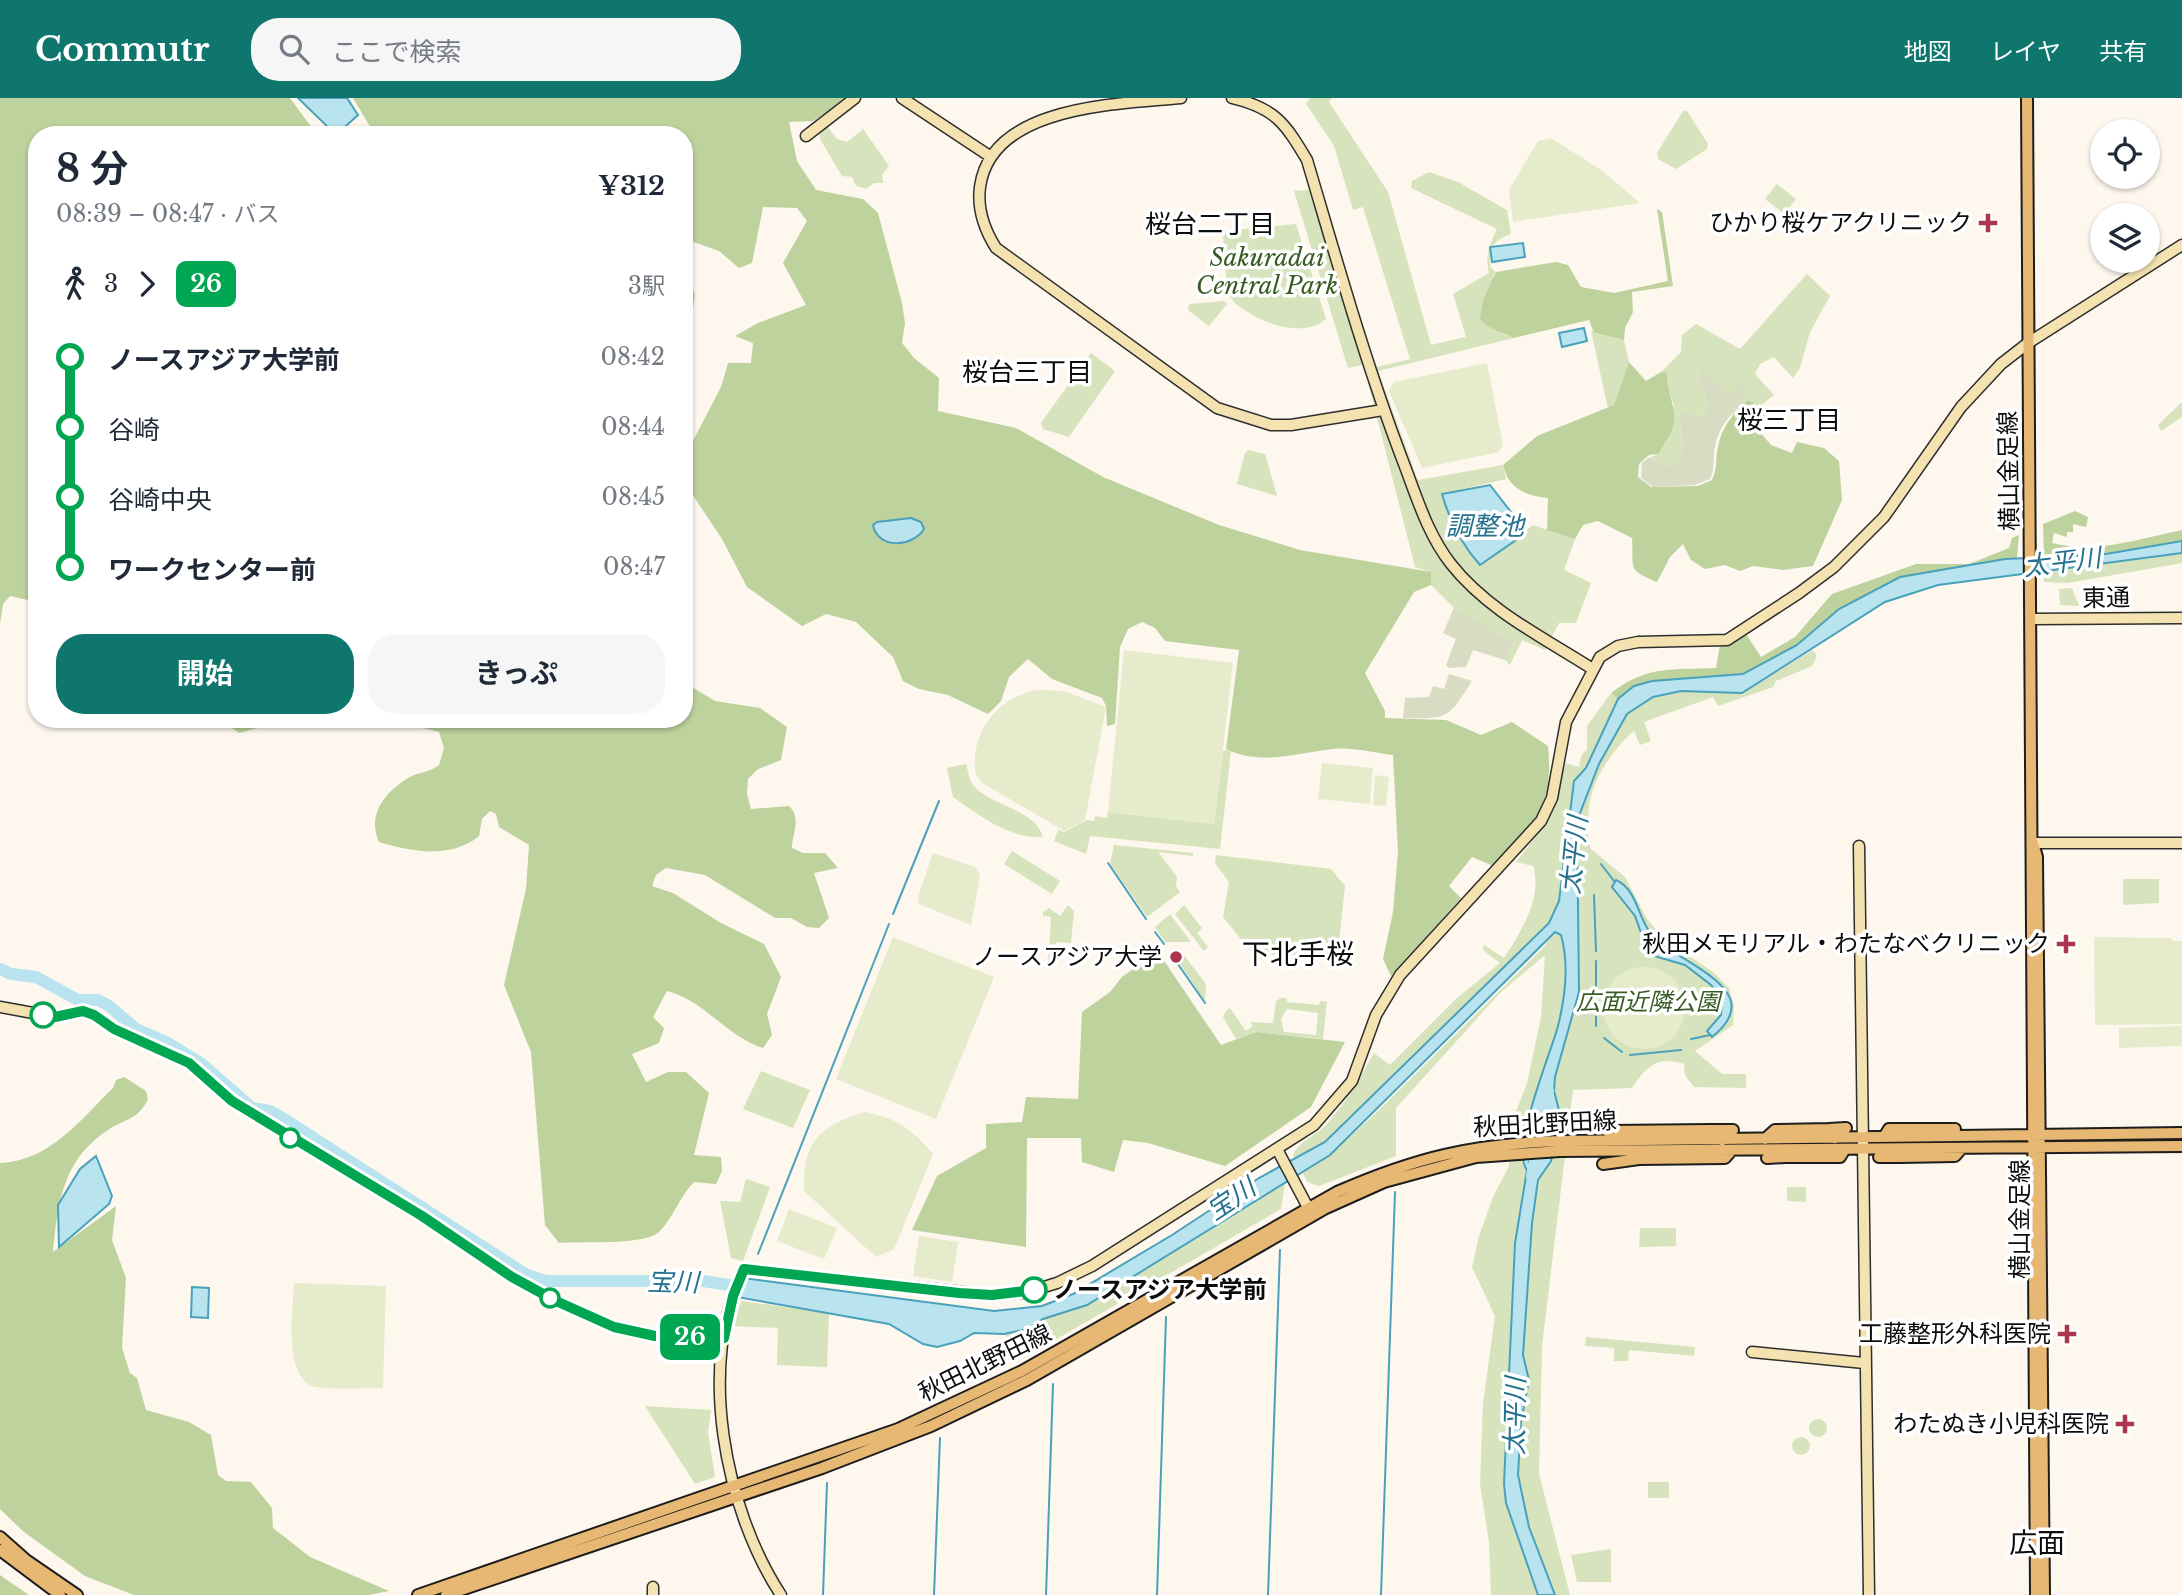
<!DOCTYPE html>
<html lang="ja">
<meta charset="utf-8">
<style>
:root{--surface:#fff;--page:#f6f6f7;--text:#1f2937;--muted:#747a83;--accent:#0f766e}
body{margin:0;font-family:"Libre Baskerville","Noto Sans JP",serif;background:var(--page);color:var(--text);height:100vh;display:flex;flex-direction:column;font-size:26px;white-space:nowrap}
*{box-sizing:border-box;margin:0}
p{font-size:23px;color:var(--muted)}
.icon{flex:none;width:38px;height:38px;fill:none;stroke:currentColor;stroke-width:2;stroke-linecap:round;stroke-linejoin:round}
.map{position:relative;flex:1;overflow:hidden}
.side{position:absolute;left:28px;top:28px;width:665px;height:602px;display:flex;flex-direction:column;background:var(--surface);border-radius:28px;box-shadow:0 2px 5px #0004}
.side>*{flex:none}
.badge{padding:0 14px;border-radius:10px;font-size:24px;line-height:46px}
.fabs{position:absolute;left:2090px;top:21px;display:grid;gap:14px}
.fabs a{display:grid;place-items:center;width:70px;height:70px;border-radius:50%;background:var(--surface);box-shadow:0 2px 5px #0004;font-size:35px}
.map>.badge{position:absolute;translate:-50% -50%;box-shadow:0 0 0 4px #fff}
.legs{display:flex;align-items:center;gap:10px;height:77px;padding:0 28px;font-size:23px}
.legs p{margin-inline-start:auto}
.overview{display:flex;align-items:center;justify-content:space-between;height:119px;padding:0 28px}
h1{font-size:38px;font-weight:700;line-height:52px}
.primary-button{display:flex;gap:14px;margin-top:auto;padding:14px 28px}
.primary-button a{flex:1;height:80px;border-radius:28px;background:var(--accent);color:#fff;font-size:28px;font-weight:700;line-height:80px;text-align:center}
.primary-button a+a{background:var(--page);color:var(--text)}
ul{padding:0 28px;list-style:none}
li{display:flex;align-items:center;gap:24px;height:70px;font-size:26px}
li i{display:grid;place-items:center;width:10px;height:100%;margin:0 9px;background:currentColor}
li i::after{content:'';width:18px;height:18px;margin:-9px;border:5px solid;border-radius:50%;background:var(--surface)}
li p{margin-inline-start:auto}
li:first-child i{background:linear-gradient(#0000 50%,currentColor 0)}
li:last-child i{background:linear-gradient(currentColor 50%,#0000 0)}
header{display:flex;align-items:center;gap:42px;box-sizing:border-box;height:98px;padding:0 35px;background:var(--accent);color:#fff}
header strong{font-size:33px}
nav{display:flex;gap:38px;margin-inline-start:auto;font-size:24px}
.search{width:490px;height:63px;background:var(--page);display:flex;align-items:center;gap:18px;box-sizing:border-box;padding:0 24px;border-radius:28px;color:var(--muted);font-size:26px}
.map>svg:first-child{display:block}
</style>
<header>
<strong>Commutr</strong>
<div class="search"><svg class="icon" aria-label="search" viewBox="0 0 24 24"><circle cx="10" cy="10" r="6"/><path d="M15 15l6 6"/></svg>ここで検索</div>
<nav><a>地図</a><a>レイヤ</a><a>共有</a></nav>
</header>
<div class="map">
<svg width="2182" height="1497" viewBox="0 0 2182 1497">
<rect width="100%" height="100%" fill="#fdf7ee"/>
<path fill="#d7e3bc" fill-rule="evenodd" d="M1310,0H1332L1329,4L1388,94L1431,247L1466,239L1453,196L1489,175C1485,158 1489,147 1497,131L1411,90L1412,83L1429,74L1458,84L1507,112L1511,136C1494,141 1486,153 1491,170L1496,174L1493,177L1503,236L1514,240L1378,273L1418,382L1503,367L1506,381L1442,396C1450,424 1460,445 1480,467L1533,427L1575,441L1564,472L1591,485L1576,525H1559L1545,552L1522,542L1510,567L1505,562L1514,543L1454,510L1431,487L1430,474L1415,469L1365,272L1410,261L1363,109L1353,112L1334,48L1306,6Z
M1683,13H1687L1708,46L1707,51L1676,71L1658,61L1657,55Z
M827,28L837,41L847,44L863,31L889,68L882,77L883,85H874L866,91L856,88L852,79L842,78L820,41L819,33Z
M1777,86L1796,101L1784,116L1765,101Z
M1311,92L1367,266L1348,270L1294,93Z
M1296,126L1326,221C1301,244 1244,220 1227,196L1223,133Z
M1807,176L1830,198L1810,234L1800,270L1793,280L1774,259L1760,266L1755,276L1774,297L1760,308L1748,302L1726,322C1721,294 1735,291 1699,281L1708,307L1702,319L1679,313L1683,349L1680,362L1671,368L1648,360L1659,356L1674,308L1667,286V275L1661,274L1681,254L1682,237L1696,226L1740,251Z
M1224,203L1227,206L1209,228L1188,212L1189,206Z
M1591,232L1596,236L1624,242L1629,264L1614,307L1608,311Z
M1091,255L1115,273L1069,339L1043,331L1041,325Z
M2182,304V319L2161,333L2158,327Z
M1248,352L1265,356L1277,398L1237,386L1245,355Z
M2182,455V465L2068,485L2044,484V472Z
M2072,490L2079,508L2060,507L2059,491Z
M1813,552L1817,558L1812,568L1776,583L1773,589L1718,608L1713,599L1644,624L1651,643L1640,647L1634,633C1610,653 1584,693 1589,725L1586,726L1590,750L1625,779L1647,821L1664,841L1713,874L1729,890L1734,907L1733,927L1695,953L1722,976H1746V990L1694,989L1685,977L1684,966C1657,957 1646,969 1632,990L1573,992L1542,1248L1539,1376L1570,1497H1555L1529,1429L1518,1377L1521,1324L1529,1282L1523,1257L1532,1125L1538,1082L1551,1063L1557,1035L1560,1016L1553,993L1555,979L1579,894L1577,723L1599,666L1627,616L1653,599L1681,593L1742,595Z
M1611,595L1618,601L1571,702L1559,803L1549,825L1325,1044L1296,1062L1293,1057C1298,1044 1315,1038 1325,1028C1345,1006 1359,981 1374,955L1390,967L1457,900L1500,865L1483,852L1484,847L1504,860C1521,834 1543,799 1533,768L1516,764L1546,725L1566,665L1579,669L1582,656L1587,652V628Z
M1223,652L1231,653L1220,751L1090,738L1086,756L1054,743L1058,732L1064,734L1087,722L1094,723L1095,718L1107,720L1108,714L1214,726Z
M966,666C968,672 969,682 973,687C991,709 1035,710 1043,739C1009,741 979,717 953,699L947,670Z
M1114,747L1193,755V758L1158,754L1177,779L1176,788L1180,794L1147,819L1110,766Z
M1012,753L1060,783L1052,796L1004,766Z
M1216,757L1331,771L1345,788L1338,853L1331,862L1266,856L1265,861H1257L1223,819L1229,784L1215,765Z
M2123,781H2159V805L2123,807Z
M1068,807L1074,813L1071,845L1056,844L1055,868L1048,867L1051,819L1043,818V814L1049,810L1060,818Z
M1184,807L1202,830L1197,835L1208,849L1204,853L1175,816Z
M1170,816L1191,844H1165L1155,829Z
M1554,834L1561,837C1569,864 1565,899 1558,927C1550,961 1511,1042 1527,1072L1513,1197L1504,1386L1506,1405L1538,1497H1491L1489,1444L1480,1386L1483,1306L1495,1218L1472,1169L1479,1138L1493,1099L1509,1068V1032L1527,985L1541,919L1545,857L1500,895L1396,1010V1058L1319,1088L1307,1084L1303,1075L1330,1057L1376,1015L1543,850Z
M1173,855L1184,857L1206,886L1205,904Z
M1281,900H1287V904L1319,907L1320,903L1327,904L1323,941L1256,934L1236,941L1223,919L1225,914L1230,910L1246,933L1253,928L1250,924L1273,925L1276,903ZM1287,911L1318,915L1316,937L1284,934L1281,921Z
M761,973L810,992L793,1030L743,1011Z
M1550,1006L1552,1031L1538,1063L1529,1064L1542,1007Z
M746,1081L770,1089L743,1163L731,1160L720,1103L740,1104Z
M1285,1086L1281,1111L1024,1260L1006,1242V1235L1028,1231L1043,1221L1087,1207Z
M1787,1089H1806V1104L1787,1103Z
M1640,1130H1676V1148L1639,1149Z
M741,1203L829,1215L827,1269L777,1267L778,1230L731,1228Z
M1586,1239L1695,1249L1694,1258L1629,1252L1628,1263H1614V1250L1585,1248Z
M645,1308L711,1312L708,1334L715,1379L695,1386Z
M1809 1330a9 9 0 1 1 18 0a9 9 0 1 1-18 0Z
M1792 1348a9 9 0 1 1 18 0a9 9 0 1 1-18 0Z
M1648,1384H1669V1400H1648Z
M1611,1451V1484H1577L1571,1457Z"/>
<path fill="#bdd29d" d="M0,0H290L317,37H37V504L10,498L3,506L0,526Z
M353,0H848L813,23L789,24L797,63L816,92L863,101L878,115L902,205L905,225L902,245L914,260L939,280L938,313L1016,330L1103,379L1219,427L1300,452L1431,474V487L1414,494L1365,575L1385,613V620L1446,622L1481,637L1512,624L1548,648C1554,711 1534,725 1496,769L1472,759L1449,788L1461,800L1391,878L1383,861L1393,814L1398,753L1393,657C1374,655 1352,649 1333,651C1296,655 1261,668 1226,651L1239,552L1165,543L1155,530L1142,524L1128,531L1120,549L1115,626L1107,628L1106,608L1102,600L1052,581L1028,561L1009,579L1001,603L988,616L948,597L919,591L903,583L893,559L856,524L826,516L802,528L747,489L722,441L688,390L685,358L721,289L728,265H751L753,245L735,238L758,225L806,207L783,165L807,123L797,110L763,109L752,165L739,170L719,153L688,142L684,149V37H380L369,27Z
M1657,111L1662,114L1673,188L1632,194L1633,214L1625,230L1624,242L1594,235L1589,222L1514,240L1487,228L1480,221L1483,202L1496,174L1556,164L1568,167L1581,189L1614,195L1668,183Z
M684,168L695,197L688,243L684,247Z
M1629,264L1646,283L1661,274L1667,275C1666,294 1679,312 1672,331C1670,340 1662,346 1659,356L1649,357L1639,366L1638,379L1651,389L1698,388L1712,382C1718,369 1715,361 1718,349C1722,328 1733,316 1748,302L1760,308L1766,320L1759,333L1771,347L1792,355L1797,344L1824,350L1839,363L1842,402L1813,468L1783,472L1753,468L1740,473L1725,467L1705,471L1691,462L1683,446L1670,459L1657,484C1626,471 1634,472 1632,440L1598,423L1583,427L1575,441L1547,432L1548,400C1525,398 1508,390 1503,367L1537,338L1614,307Z
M2075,413L2088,419L2086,429L2073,426V434H2067V439L2054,435L2052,445C2097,456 2138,441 2182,432V443L2100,457L2044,458L2043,426Z
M2019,437L2017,460L1839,511L1797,547L1742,576L1652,583L1634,588L1618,601L1611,595C1647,567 1673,572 1716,570L1720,547L1746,536L1761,559L1795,539L1832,496L1916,466H1969L2009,450L2012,440Z
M684,584L715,603L760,610L787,629L781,662L758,671L748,681L747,696L751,711L789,708C802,720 792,736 792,750L803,755H825L838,770L814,775L829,820L819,830L807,829L791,820H775L705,777L666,770L656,777L652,788L673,795L721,825L764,846L781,879L767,916L772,937L763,950C727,939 704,902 667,893L653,919L664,930L659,945L632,956L646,984L668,974H686L709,995L694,1057L721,1059L722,1073L716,1086L694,1084C680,1098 674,1118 660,1133C647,1148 580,1143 559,1145L545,1127L531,954L504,887L526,791L529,747L499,729L496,716L490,713L482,721L479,738C451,761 412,754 379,744C367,717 384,695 408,680C418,674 429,675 439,667L444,650L439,634L419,629L404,621H684Z
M219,621H271L257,630L239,635Z
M1158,854L1221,947L1256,934L1345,944L1311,1009L1225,1068L1148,1045L1123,1042L1114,1074L1082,1064L1081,1040H1027L1026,1149L912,1132L937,1078L986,1050V1026L1022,1024L1026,999L1078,1001L1082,914L1110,894L1122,879Z
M124,979L146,993L148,1001C138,1021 130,1019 111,1030C63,1060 58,1102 53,1154L116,1108L112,1142L126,1180L122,1250L130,1275L137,1280L146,1312L189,1324L211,1337L218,1377L226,1383L251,1384L272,1410L273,1430L310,1459L389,1493L369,1497H134L85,1478L24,1434L0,1411V1065C50,1063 80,1022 113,990L116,982Z
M0,1477L29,1497H0Z"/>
<path fill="#d8dcc2" d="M1702,272L1727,296L1740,286L1744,290L1745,301C1732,315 1719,328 1715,348C1712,361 1716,369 1710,381L1695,387L1653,389L1641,380L1642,365L1648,360L1671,368L1679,363L1683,349L1679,313L1702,319L1708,307L1699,281Z
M1454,510L1514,543L1505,562L1473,552L1466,569L1449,570L1446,567L1456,541L1443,535Z
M1449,576L1472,583C1448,621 1448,621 1403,620L1405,600L1429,599L1433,588L1444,591Z"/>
<path fill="#e6ebcc" d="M1551,40L1601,72L1640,105L1513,124L1509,92L1538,43Z
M1487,265L1503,347L1499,354L1422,370L1389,293L1394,284Z
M1124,552L1233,565L1214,726L1108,714Z
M1037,592L1064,593L1106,609L1085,722L1064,733L984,686C975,679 974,672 975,661C976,627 1003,598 1037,592Z
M1322,665L1373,670L1370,706L1318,701Z
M1375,677L1389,679L1386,708L1373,707Z
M933,755L975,769L980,778L971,827L919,806L918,799Z
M893,839L994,879L936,1021L836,981Z
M2094,839L2172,840V843H2182V926L2095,927Z
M1603 910a41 41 0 1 1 82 0a41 41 0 1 1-82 0Z
M2182,928V948L2119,950V930Z
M865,1014C898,1021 911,1030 933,1056L894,1151L876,1159L804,1093C802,1043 820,1028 865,1014Z
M789,1111L837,1130L824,1161L777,1143Z
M919,1138L958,1144L952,1184L913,1178Z
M294,1185L386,1188L383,1290C369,1290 322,1292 312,1288C283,1275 293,1211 294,1185Z"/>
<path fill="#b9e3ee" stroke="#49a1bc" stroke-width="2" fill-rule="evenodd" d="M298,0H347L358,17L336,37Z
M1523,145L1525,159L1492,164L1490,149Z
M1584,230L1587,243L1562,249L1559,235Z
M1490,387L1521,427L1516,442L1480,467C1461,446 1450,424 1442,396Z
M911,420L921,424L924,431C913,449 878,452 873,427L877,424Z
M2182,443V455L1938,487L1885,504L1742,595L1681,593L1653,599L1627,616L1599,666L1577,723L1579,894L1555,979L1554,993L1560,1016L1557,1033L1551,1063L1538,1082L1532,1125L1523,1257L1529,1282L1521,1324L1518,1377L1529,1429L1555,1497H1538L1506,1405L1504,1386L1515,1145L1527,1072C1510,1051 1551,955 1558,928C1565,900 1569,865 1561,837L1555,834L1330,1057L1087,1207L1043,1221L1028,1231L1004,1236L974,1235L960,1243L937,1249L923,1246L889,1226L737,1199L743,1180L994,1213L1042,1208L1073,1196L1172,1137L1259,1080L1325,1044L1549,825L1559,803L1574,683L1586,670L1618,601L1634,588L1652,583L1743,576L1797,547L1839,511L1900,479L2005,461L2100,457ZM1549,1006L1552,1031L1540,1061L1529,1064L1542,1007Z
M1616,782C1637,791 1638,820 1651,836C1675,865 1773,891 1712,939L1707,933L1721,917L1722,900L1711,887L1685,867L1654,858L1645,846L1635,818L1612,789Z
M96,1058L112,1098L109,1106L59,1149L58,1107L80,1071Z
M192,1189L209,1190L208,1220L191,1219Z"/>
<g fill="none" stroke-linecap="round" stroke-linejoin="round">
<path stroke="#49a1bc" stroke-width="2" d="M1108,765L1146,821
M1601,766L1614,783
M1594,797L1596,853
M893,816L939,703
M1155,834L1164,846
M1173,859L1205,905
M1596,863V928
M1604,940L1622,954
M1691,941L1710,937
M1630,957L1681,952
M1558,1026L1563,1027
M758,1156L889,826
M823,1497L827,1385
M934,1497L940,1340
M1046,1497L1053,1286
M1157,1497L1166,1219
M1268,1497L1280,1152
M1381,1497L1395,1094"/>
<path stroke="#b9e3ee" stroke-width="12" d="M0,871L11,876L36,879L78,902H98L108,907L136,931L168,945L202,966L252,1010L270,1013L281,1019L527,1177L546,1183H703L748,1190
M1532,1078L1548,993"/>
<g stroke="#2e2e2e" stroke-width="13">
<path id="secondary" d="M902,0L991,59
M1181,0C1119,6 991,7 980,89C977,112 984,131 996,150L1217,310L1271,327H1291L1383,312
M1232,0C1275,10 1285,25 1307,62C1337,163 1366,267 1404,366C1417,400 1428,437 1451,466C1487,512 1544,540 1591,570
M806,38L855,0
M2031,521L2182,520
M2033,745H2182
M1859,748L1869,1497
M0,909L55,919L83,913L94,917L114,931L189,965L232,1003L422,1118L512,1179L556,1203L614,1229L655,1238L724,1240
M1278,1053L1312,1117
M1752,1254L1864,1265
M653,1497V1489
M781,1497C725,1412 696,1265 744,1171L992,1197L1024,1195L1057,1185L1092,1168L1314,1027L1352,983L1376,917L1400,877L1541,723L1552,700L1566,624L1600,559L1618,548L1638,544L1727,542L1799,495L1834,469L1884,419L1961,309L2001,266L2028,245L2182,147"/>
</g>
<g stroke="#1d1d1d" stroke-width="14">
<path id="primary" d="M2027,0L2036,1497
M2033,745L2037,759L2044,1497
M1603,1031L1608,1033L1713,1032L1722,1042
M1829,1031L1846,1030
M1713,1032H1733
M1884,1039L1889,1031H1955
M1765,1041L1775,1032L1829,1031L1835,1040
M1893,1051L1900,1059L1955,1058L1961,1051
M1777,1052L1785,1059H1840L1845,1051
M1879,1059H1900
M1767,1060L1785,1059
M1603,1066L1639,1061L1725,1060L1732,1052
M0,1439L26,1462L77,1497
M0,1452L60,1497
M418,1497L898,1331L1022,1273L1337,1094C1417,1059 1473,1046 1561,1043L2182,1035
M446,1497L822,1370L931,1328L1027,1282L1326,1110L1384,1084L1476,1059L1560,1053L2182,1048"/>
</g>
<use href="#secondary" stroke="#f5e2b1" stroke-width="10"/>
<use href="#primary" stroke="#e7b873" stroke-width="10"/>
</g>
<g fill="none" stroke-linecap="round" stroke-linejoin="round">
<g stroke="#fff" stroke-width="16">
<path id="line-1" d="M43,917L55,919L83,913L94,917L114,931L189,965L232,1003L422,1118L512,1179L556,1203L614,1229L655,1238L724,1240L733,1198L744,1171L959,1195L992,1197L1034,1192"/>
</g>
<use href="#line-1" stroke="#00a651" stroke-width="10"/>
</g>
<g fill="#ab364e" stroke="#fff" stroke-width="2.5">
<path d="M1984.5 114.5h7v7h7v7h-7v7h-7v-7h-7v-7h7z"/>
<path d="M2062.5 835.5h7v7h7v7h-7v7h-7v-7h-7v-7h7z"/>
<circle cx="1176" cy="859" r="7"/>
<path d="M2063.5 1225.5h7v7h7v7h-7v7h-7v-7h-7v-7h7z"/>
<path d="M2121.5 1315.5h7v7h7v7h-7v7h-7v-7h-7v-7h7z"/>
</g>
<g fill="#fff" stroke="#00a651" stroke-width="3.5">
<circle cx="43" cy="917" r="12"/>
<circle cx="290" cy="1040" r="9"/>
<circle cx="1034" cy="1192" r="12"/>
<circle cx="550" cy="1200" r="9"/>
</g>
<g text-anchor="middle" stroke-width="7" stroke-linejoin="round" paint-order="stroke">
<g font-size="24" fill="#0c0c0c" stroke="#fff" text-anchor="end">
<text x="1972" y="133">ひかり桜ケアクリニック</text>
<text x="2050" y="854">秋田メモリアル・わたなべクリニック</text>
<text x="1162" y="867">ノースアジア大学</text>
<text x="2051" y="1244">工藤整形外科医院</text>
<text x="2109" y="1334">わたぬき小児科医院</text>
</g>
<g font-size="24" font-style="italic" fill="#395c25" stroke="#fff">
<text x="1267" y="168">Sakuradai<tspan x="1267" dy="28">Central Park</tspan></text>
<text x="1648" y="912">広面近隣公園</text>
</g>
<g font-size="24" fill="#0c0c0c" stroke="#fff">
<text transform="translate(2009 373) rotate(-91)" y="8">横山金足線</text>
<text transform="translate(2106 500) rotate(-1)" y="8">東通</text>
<text transform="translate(1545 1026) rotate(-3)" y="8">秋田北野田線</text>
<text transform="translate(2020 1121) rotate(-90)" y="8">横山金足線</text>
<text transform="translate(985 1265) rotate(-26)" y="8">秋田北野田線</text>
</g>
<g font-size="24" font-weight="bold" fill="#0c0c0c" stroke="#fff" text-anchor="start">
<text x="1053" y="1200">ノースアジア大学前</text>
</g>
<g font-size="26" fill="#0c0c0c" stroke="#fff">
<text x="1210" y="135">桜台二丁目</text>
<text x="1027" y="283">桜台三丁目</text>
<text x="1789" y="331">桜三丁目</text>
</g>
<g font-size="26" font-style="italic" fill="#25728e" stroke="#fff">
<text x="1485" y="437">調整池</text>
<text transform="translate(2062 464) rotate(-7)" y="9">太平川</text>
<text transform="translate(1574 757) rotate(-84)" y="9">太平川</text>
<text transform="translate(1231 1101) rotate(-34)" y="9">宝川</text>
<text transform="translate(673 1184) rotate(1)" y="9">宝川</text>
<text transform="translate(1515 1318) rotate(-89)" y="9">太平川</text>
</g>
<g font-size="28" fill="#0c0c0c" stroke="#fff">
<text x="1298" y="866">下北手桜</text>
<text x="2037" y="1455">広面</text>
</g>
</g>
</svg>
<div class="fabs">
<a><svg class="icon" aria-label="locate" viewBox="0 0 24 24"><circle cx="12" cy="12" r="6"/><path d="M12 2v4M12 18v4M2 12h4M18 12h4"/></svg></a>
<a><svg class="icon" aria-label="layers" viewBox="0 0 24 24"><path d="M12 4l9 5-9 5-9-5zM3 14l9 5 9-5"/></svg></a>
</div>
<b class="badge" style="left:690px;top:1239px;background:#00a651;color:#fff">26</b>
<section class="side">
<div class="overview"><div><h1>8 分</h1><p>08:39 – 08:47 · バス</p></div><b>¥312</b></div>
<div class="legs"><svg class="icon" aria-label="walk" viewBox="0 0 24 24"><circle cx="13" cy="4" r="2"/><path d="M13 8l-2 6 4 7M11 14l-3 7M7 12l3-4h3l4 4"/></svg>3<svg class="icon" aria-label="forward" viewBox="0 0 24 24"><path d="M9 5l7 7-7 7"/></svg><b class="badge" style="background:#00a651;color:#fff">26</b><p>3駅</p></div>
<ul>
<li><i style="color:#00a651"></i><b>ノースアジア大学前</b><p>08:42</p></li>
<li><i style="color:#00a651"></i><span>谷崎</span><p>08:44</p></li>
<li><i style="color:#00a651"></i><span>谷崎中央</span><p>08:45</p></li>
<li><i style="color:#00a651"></i><b>ワークセンター前</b><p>08:47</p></li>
</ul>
<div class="primary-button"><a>開始</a><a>きっぷ</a></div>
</section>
</div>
